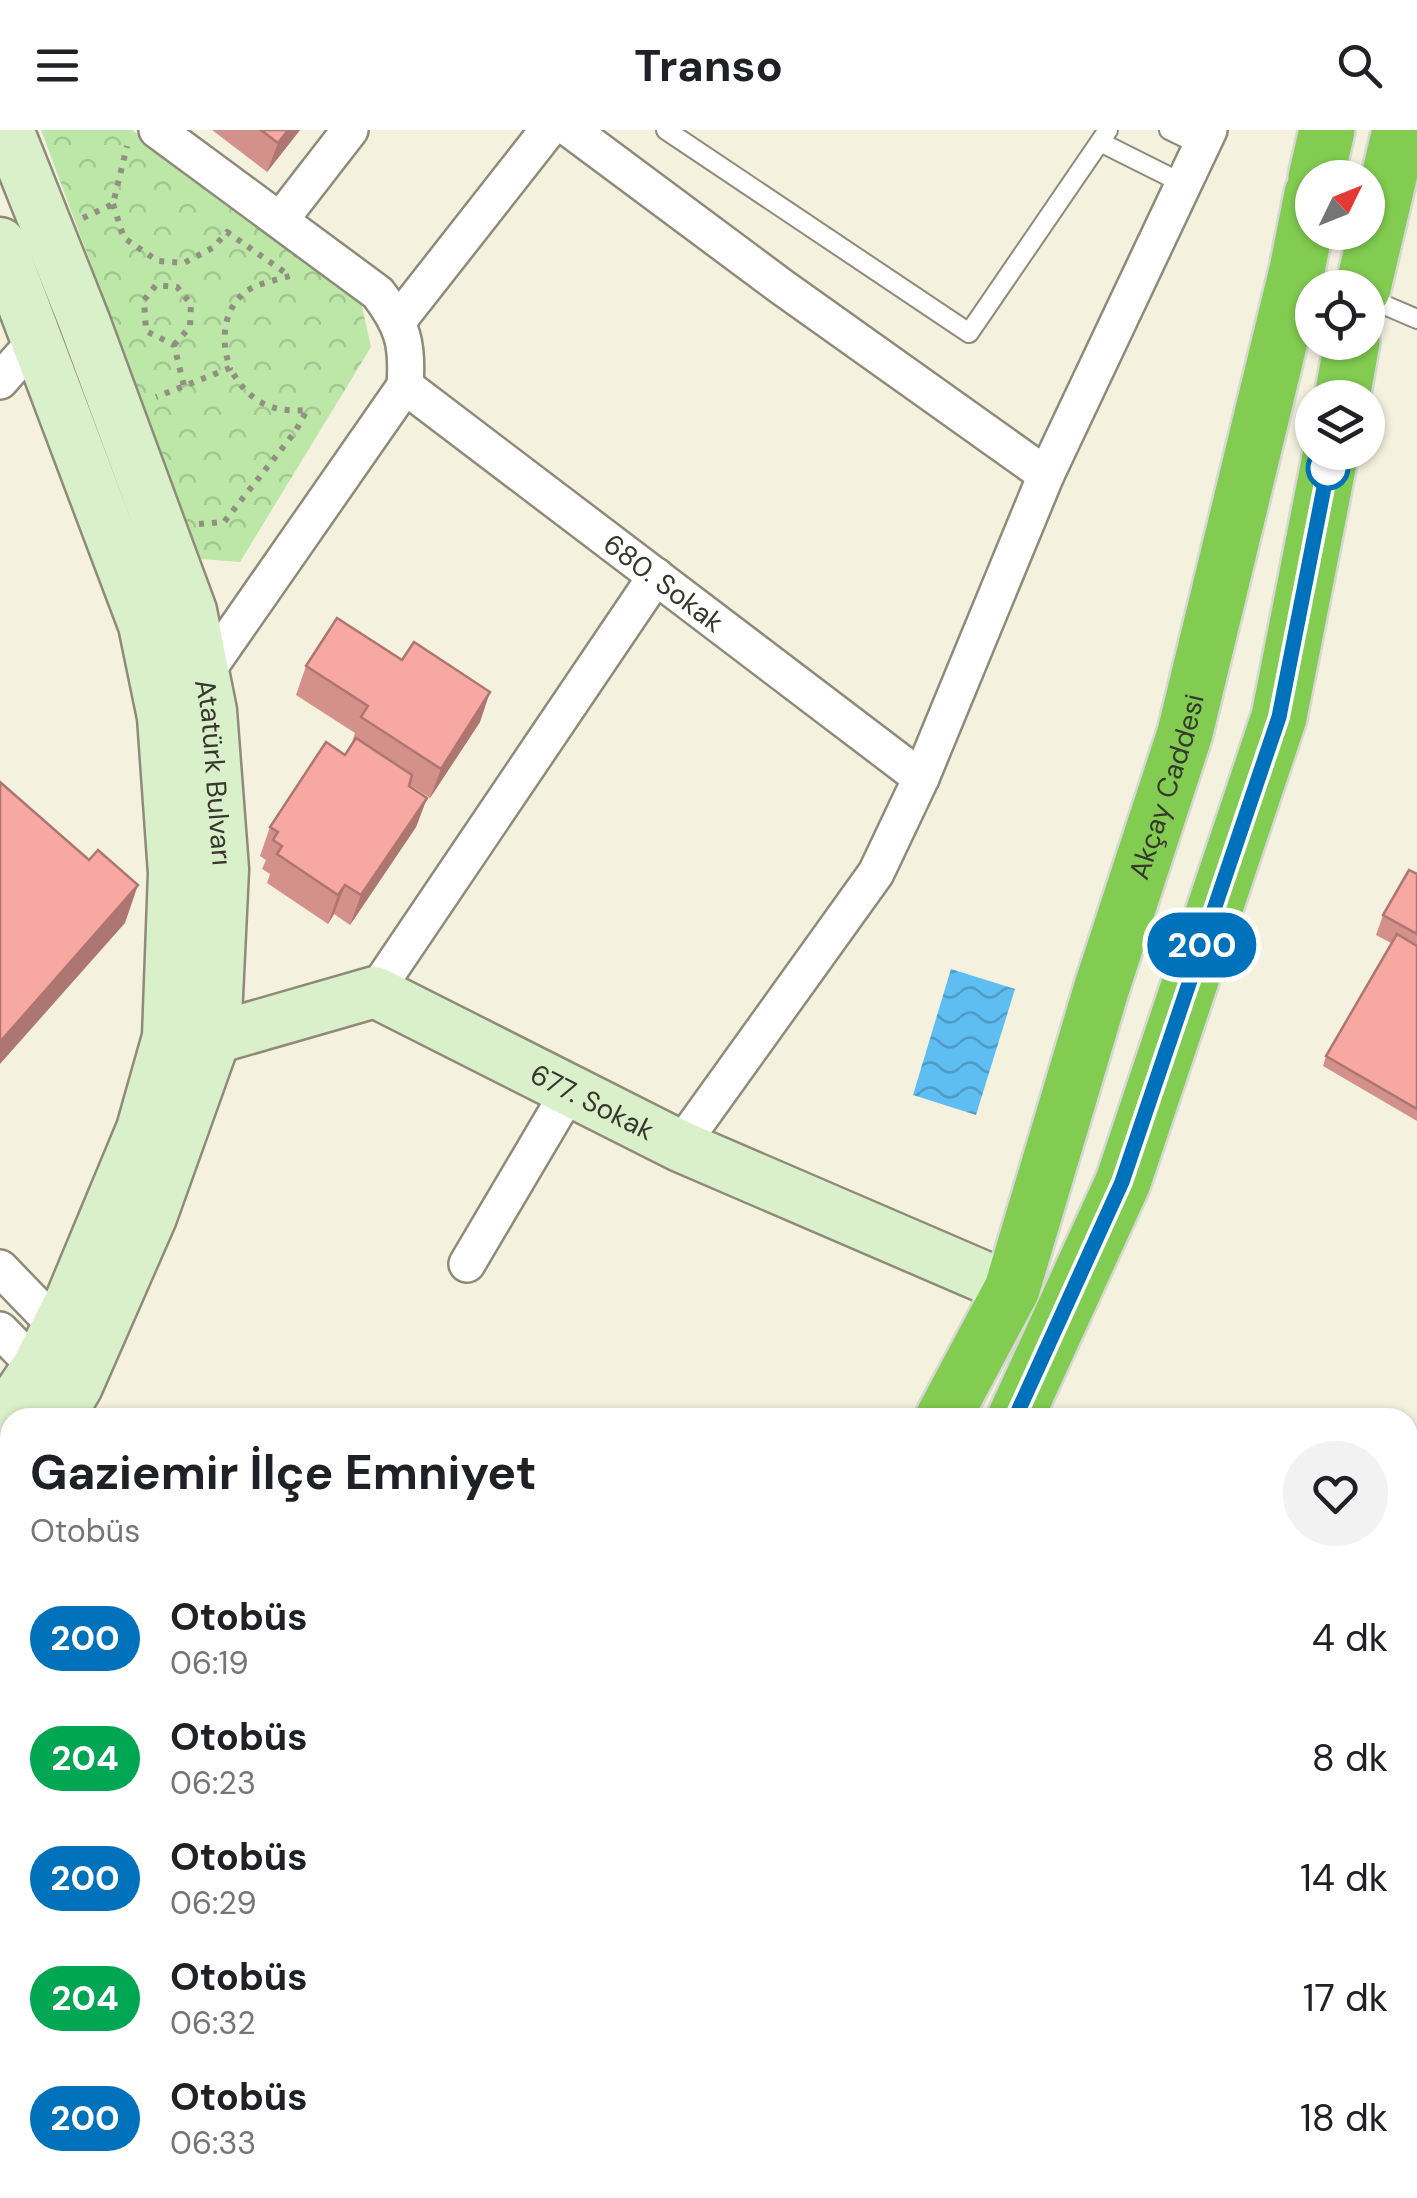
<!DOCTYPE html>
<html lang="tr">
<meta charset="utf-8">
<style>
:root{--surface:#fff;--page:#f2f2f2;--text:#202124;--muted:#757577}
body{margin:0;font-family:"DM Sans",sans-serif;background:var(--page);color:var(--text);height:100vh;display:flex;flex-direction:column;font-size:38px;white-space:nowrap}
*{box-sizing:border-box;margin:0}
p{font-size:32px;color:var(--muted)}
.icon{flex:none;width:55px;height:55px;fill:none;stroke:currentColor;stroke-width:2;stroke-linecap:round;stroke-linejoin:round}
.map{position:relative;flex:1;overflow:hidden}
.sheet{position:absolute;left:0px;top:1278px;width:1418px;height:792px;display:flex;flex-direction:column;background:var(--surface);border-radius:30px 30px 0 0;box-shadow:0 2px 8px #0004}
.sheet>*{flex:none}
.badge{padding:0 20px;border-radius:32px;font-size:35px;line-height:65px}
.needle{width:65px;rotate:47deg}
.tools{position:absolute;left:1295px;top:30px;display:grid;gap:20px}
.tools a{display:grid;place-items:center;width:90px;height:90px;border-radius:50%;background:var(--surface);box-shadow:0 2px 8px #0004;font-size:50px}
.map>.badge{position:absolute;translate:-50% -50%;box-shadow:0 0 0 5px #fff}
.round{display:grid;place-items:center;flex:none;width:105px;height:105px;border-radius:52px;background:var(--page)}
.head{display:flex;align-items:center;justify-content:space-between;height:170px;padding:0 30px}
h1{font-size:48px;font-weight:700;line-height:75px}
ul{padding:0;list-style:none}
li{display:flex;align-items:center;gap:30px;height:120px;padding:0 30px}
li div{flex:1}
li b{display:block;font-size:38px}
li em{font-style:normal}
li .badge{min-width:110px;font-weight:700;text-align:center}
header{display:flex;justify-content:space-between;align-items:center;height:130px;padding:0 30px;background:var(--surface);font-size:45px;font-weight:700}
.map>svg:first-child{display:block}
</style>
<header><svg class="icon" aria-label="menu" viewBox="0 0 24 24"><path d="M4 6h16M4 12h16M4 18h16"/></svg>Transo<svg class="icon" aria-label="search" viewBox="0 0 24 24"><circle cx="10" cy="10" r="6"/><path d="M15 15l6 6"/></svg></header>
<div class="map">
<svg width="1417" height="2068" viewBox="0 0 1417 2068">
<defs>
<pattern id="forest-crowns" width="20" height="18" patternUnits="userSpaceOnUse" patternTransform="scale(2.5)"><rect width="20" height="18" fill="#bce7a7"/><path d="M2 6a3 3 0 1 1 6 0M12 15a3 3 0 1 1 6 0" fill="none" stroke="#a2c790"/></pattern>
<pattern id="water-waves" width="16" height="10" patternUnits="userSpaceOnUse" patternTransform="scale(2.5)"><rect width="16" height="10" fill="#5ebef2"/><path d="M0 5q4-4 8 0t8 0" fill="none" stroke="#4f9bc4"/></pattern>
</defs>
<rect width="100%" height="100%" fill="#f4f1de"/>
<path fill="url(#forest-crowns)" d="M41,0H132L361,172L371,217L240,432L201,429Z"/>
<path fill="url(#water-waves)" d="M951,839L1015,859L976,985L913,965Z"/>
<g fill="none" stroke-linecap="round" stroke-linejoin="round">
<g stroke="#8e8b7a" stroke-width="22">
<path id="lane" d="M666,0L969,203L1108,0
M1169,0L1202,16
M1100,12L1184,54
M1368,168L1417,189
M0,1439L10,1447
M0,1484L10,1493"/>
</g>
<g stroke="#8e8b7a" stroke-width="40">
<g id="street">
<path d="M157,0L378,163C403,196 408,214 405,256L206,542"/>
<path d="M571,0L782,157L1046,345"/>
<path d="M281,89L350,0"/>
<path d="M398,191L548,0"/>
<path d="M0,251L38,208"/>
<path id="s1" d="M405,256L921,648"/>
<path d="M375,862L656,446"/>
<path d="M680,1016L876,743L921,648L1046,345L1209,0"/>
<path d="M467,1134L568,963"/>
<path d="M0,1138L58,1198"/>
<path d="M0,1200L37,1238"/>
</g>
</g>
<g stroke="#8e8b7a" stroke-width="55">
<g id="secondary">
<path id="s2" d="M8,0L84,191L191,481L211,581L223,739L215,908L151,1087L77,1256L58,1288"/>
<path d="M0,113L144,495L163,587L174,743L168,907L142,999L70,1172L37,1238L0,1293"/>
<path id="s3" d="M183,907L215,908L375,862L680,1016L1012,1159"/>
<path d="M0,1383L10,1368"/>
<path d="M0,1946L10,1956"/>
<path d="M0,2010L10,2020"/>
<path d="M51,2060L60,2068"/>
<path d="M113,2060L121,2068"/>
</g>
</g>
<g stroke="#d7d7d5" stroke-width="60">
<g id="highway">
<path d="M1316,48L1327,0"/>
<path d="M1363,158L1400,0"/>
<path d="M1342,268L1352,212"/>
<path id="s4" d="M943,1288L1012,1159L1101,860L1185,603L1297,140L1312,64"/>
<path d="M1015,1288L1123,1052L1279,587L1331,322"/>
<path d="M369,2068L377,2060"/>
<path d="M424,2068L431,2060"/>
<path d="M486,2068L494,2060"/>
<path d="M546,2068L552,2060"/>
</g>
</g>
<path stroke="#929082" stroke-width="6" stroke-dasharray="5 8" stroke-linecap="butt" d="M113,74L124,108L158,131L184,133L214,117L227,102L290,146C276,150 255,154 244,163C222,182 221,212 230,238L156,267
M83,88L113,74L127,16
M174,215L190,197L191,174L177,157L156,155L144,170L146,201L174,215L184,256
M199,394L224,392L295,302L307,280C270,283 248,271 230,238"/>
<use href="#lane" stroke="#fff" stroke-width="18"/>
<use href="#street" stroke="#fff" stroke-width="35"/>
<use href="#secondary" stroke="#daf0cb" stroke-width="50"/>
<use href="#highway" stroke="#82cd51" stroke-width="55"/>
</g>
<path fill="#d4908b" d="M212,0H300L267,42Z
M306,536L480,592L430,668L410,655L427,668L416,697L350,795L334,784L328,794L267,753L270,744L262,739L266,730L260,726L270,697L345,625L351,615L355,603L296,565Z
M1417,744V991L1323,936L1326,926L1391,813L1376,805L1383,785Z
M10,1732V1864L0,1854V1742Z
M731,2060H900L894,2068H728Z"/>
<path fill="#ad7671" d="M288,0H300L267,42L278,13Z
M490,562L480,592L430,668L441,639Z
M427,668L416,697L350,795L361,765Z
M138,755L125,793L0,934V912Z
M345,755L334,784L328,794L338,765Z
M10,1640V1658L0,1669V1651Z
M1417,1927V1941L1408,1955V1941Z
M885,2060H900L894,2068H879Z
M1327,2060H1336L1331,2068H1322Z"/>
<path fill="#f7a8a2" stroke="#ad7671" stroke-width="2.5" d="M261,0H288L278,13Z
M337,488L402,530L414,512L490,562L441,639L361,587L368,576L306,536Z
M356,608L412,645L409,656L427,668L361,765L345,755L338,765L277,724L282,716L273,710L278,702L270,697L326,612L345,625Z
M0,652L89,730L98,720L138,755L0,912Z
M1409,740L1417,744V804L1383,785Z
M1397,804L1417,816V979L1326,926Z
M0,1576L10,1585V1640L0,1651Z
M10,1732V1824L0,1815V1742Z
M1408,1867L1417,1874V1927L1408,1941Z
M780,2060H885L879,2068H791Z
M1051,2060H1327L1322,2068H1045Z"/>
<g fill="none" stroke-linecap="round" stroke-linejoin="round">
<g stroke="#fff" stroke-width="22">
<path id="line" d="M1015,1288L1122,1052L1279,587L1331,322"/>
</g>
<use href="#line" stroke="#0072bc" stroke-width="15"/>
</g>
<circle fill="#fff" stroke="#0072bc" stroke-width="5" cx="1328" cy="338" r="20"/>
<g text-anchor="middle" stroke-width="10" stroke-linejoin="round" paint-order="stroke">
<g font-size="28" fill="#38372f" stroke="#fff">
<text dy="10" stroke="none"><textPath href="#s1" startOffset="325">680. Sokak</textPath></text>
<text dy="10" stroke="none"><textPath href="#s2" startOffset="678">Atatürk Bulvarı</textPath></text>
<text dy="10" stroke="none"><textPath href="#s4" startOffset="672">Akçay Caddesi</textPath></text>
<text dy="10" stroke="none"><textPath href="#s3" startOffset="442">677. Sokak</textPath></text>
</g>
</g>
</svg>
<div class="tools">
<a><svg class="needle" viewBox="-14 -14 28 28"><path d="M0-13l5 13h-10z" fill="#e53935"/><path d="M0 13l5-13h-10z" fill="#757577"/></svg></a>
<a><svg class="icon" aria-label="locate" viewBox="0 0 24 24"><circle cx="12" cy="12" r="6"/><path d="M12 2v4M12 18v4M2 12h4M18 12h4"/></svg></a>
<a><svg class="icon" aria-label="layers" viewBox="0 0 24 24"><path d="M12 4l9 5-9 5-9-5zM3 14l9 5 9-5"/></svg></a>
</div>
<b class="badge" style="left:1202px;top:815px;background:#0072bc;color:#fff">200</b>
<section class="sheet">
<div class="head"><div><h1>Gaziemir İlçe Emniyet</h1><p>Otobüs</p></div><a class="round"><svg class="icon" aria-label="heart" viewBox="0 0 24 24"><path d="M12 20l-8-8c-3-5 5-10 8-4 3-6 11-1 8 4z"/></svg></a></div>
<ul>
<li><span class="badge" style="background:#0072bc;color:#fff">200</span><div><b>Otobüs</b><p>06:19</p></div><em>4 dk</em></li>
<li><span class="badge" style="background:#00a651;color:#fff">204</span><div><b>Otobüs</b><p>06:23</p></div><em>8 dk</em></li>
<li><span class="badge" style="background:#0072bc;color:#fff">200</span><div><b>Otobüs</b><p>06:29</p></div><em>14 dk</em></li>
<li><span class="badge" style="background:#00a651;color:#fff">204</span><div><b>Otobüs</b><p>06:32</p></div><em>17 dk</em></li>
<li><span class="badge" style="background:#0072bc;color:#fff">200</span><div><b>Otobüs</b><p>06:33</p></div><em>18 dk</em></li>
</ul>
</section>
</div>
